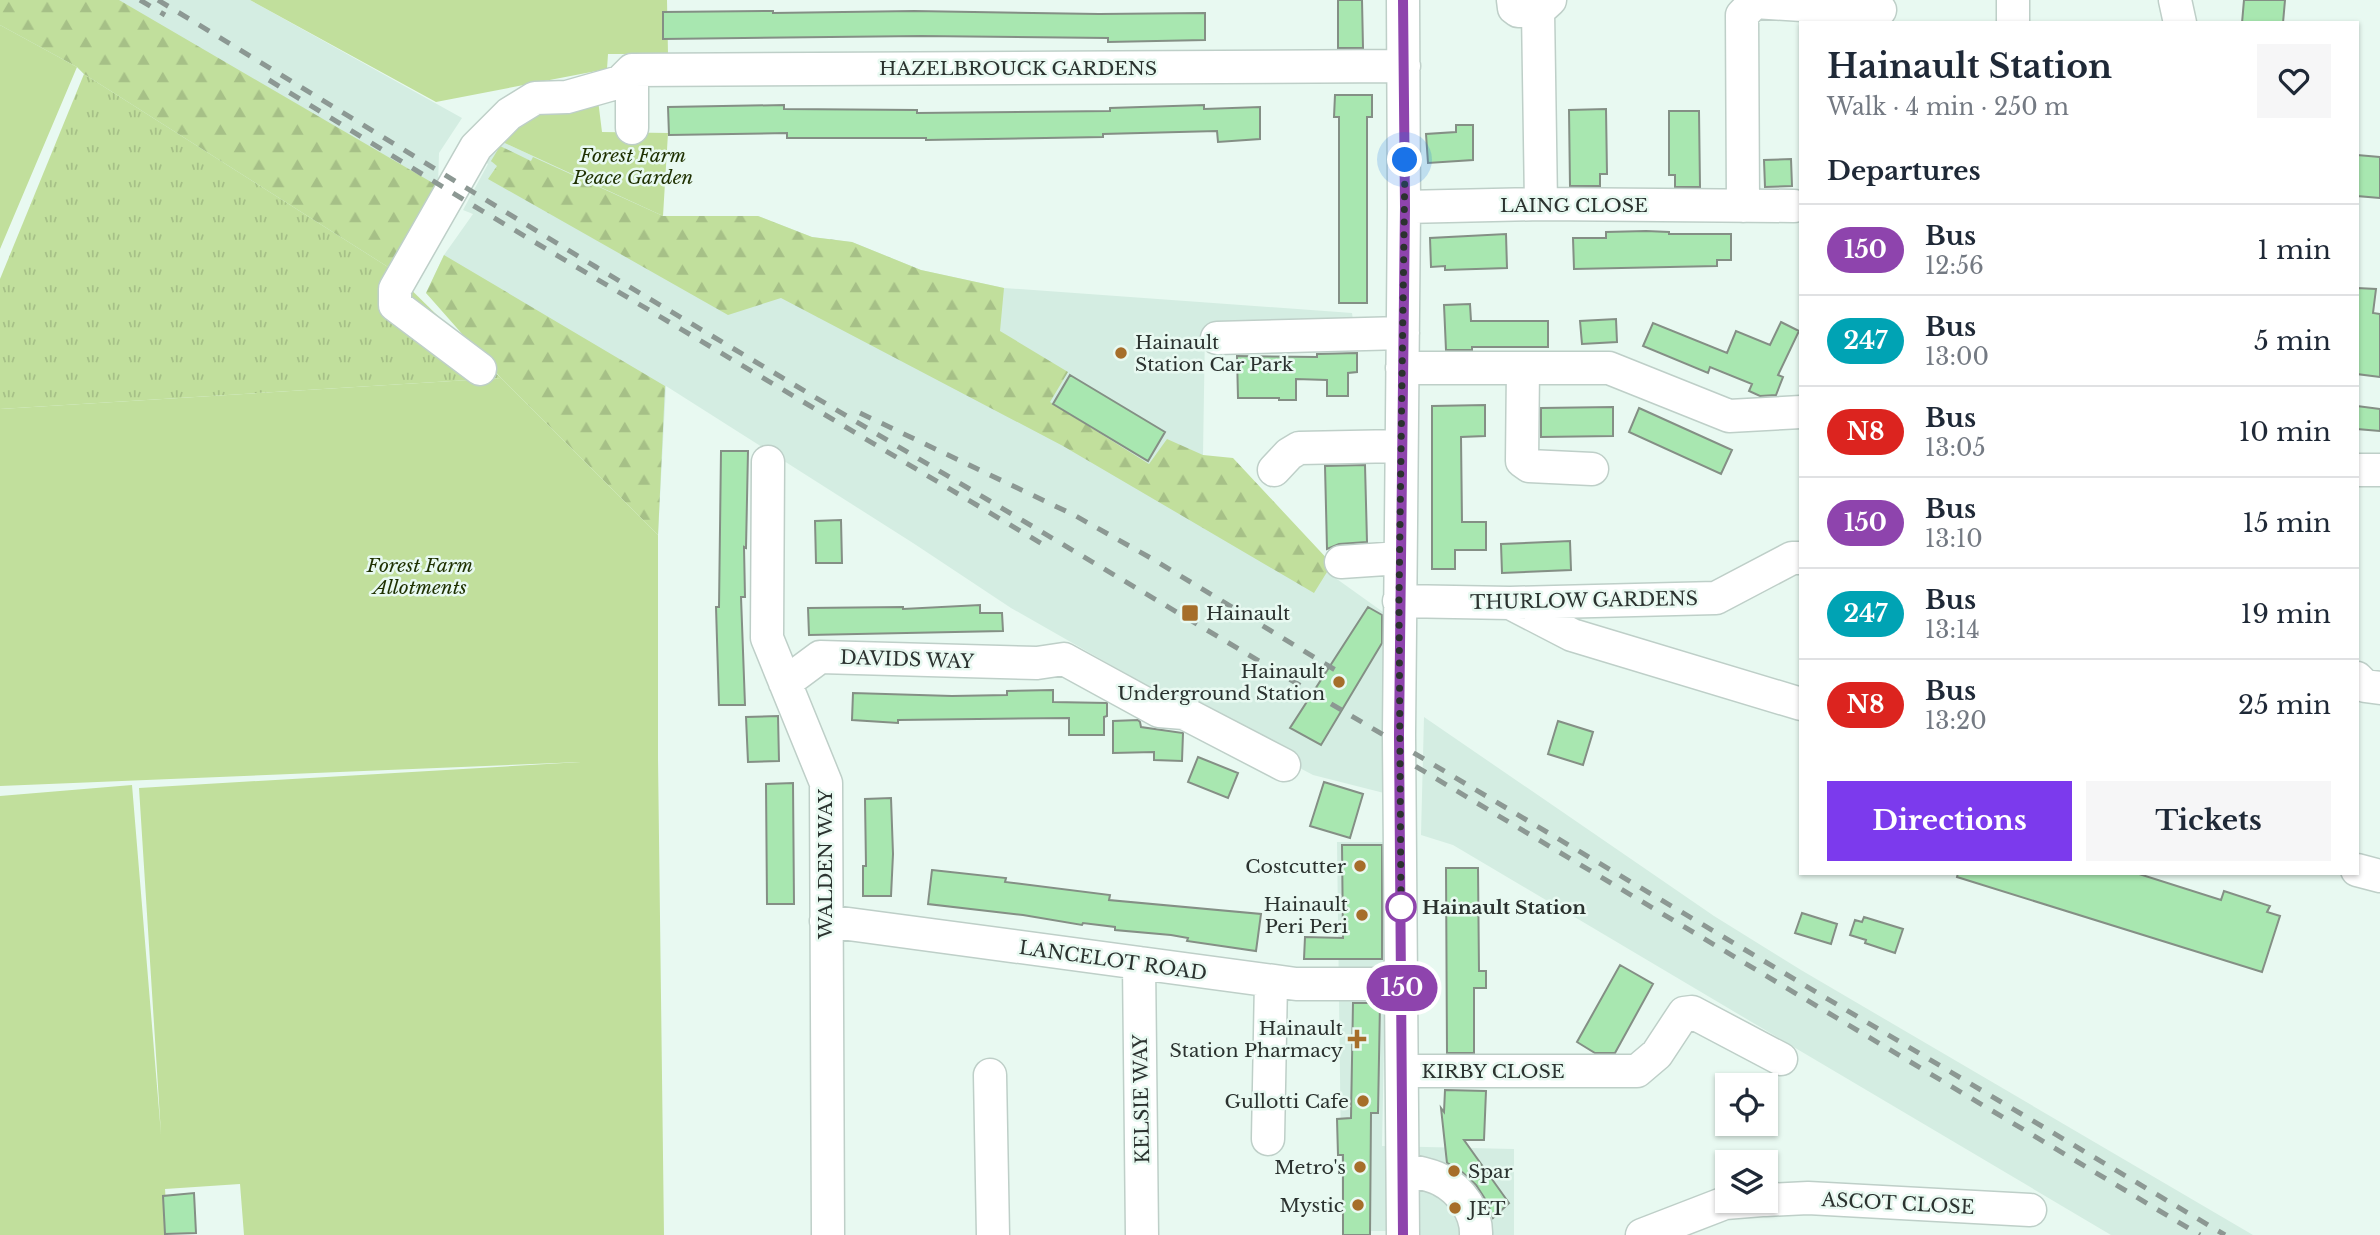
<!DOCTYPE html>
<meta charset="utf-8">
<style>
:root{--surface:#fff;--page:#f6f6f7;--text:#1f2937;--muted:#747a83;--line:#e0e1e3;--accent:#7c3aed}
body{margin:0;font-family:"Libre Baskerville",serif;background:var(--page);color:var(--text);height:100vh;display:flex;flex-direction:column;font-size:26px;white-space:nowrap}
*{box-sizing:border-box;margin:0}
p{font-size:23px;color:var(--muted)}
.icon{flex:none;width:38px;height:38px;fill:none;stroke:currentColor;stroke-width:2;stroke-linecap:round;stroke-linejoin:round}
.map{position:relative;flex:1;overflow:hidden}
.details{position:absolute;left:1799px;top:21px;width:560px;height:854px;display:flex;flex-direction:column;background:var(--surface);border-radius:0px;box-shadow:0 2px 5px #0004}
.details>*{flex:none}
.badge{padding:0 14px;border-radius:23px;font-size:24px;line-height:46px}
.tools{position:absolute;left:1715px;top:1073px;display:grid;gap:14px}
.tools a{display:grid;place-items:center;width:63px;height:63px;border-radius:0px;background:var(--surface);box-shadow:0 2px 5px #0004;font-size:35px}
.you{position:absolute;width:35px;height:35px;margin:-18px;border:5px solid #fff;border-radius:50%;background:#1a73e8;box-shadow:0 0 0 10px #1a73e833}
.map>.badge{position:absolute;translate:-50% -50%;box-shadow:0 0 0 4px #fff}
h2{padding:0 28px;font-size:26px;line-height:63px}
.round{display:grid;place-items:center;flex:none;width:74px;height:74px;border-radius:0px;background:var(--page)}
.headline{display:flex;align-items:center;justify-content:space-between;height:119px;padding:0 28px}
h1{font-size:33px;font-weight:700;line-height:52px}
.button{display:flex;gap:14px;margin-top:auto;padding:14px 28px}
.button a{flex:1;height:80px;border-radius:0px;background:var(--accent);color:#fff;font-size:28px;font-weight:700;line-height:80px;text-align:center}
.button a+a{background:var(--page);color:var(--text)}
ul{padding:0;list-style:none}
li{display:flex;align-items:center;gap:21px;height:91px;padding:0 28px;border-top:2px solid var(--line)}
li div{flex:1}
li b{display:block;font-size:26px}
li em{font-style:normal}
li .badge{min-width:77px;font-weight:700;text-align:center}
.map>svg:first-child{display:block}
</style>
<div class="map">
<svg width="2380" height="1235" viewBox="0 0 2380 1235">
<defs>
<pattern id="grass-tufts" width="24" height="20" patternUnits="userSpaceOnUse" patternTransform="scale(1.75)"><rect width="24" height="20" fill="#c1df9c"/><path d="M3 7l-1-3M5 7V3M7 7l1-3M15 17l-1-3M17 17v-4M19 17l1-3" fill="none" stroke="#a6c087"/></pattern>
<pattern id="forest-firs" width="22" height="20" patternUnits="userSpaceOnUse" patternTransform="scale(1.75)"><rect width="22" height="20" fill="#c1df9c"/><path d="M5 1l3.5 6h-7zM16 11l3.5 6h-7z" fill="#a6c087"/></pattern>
</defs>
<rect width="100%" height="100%" fill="#e8f9f1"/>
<path fill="#d4ede2" d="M0,0H250L462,118L439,153L438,186L388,267L84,74L77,67L0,25Z
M496,139L663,216H758L812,237L852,242L921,270L1004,288L1352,313L1355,334L1205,329L1203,455L1251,488L1264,527L1383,612L1384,793L1313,775L1188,709L1011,608L913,543L666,386L658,535L541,390L426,293L444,255L473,214L463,210L488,164L483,161Z
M1424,717L1714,916L1801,970L2253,1235H2111L1453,845L1421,835Z
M1337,842H1388L1382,1146L1514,1149V1235H1386V1231H1342Z"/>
<path fill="url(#grass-tufts)" d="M84,74L388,267L501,378L0,409V279Z"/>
<path fill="url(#forest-firs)" d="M0,0H119L438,186L388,267L84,74L77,67L0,25Z
M500,146L531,161L533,157L663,216H758L812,237L852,242L921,270L1004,288L1000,331L1068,372L1050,402L1149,464L1167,439L1203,455L1233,458L1332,564L1314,593L1063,446L781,298L728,315L488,179L497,166L491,161Z
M444,255L665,386L658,535L501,378L426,293Z"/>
<path fill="#c1df9c" d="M250,0H667L668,54H608L607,69L436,102Z
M0,25L77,67L0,249Z
M598,100L602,132L668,133L663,216L496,139L517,115Z
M501,378L658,535V758L664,1235H244L240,1184L165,1189L168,1235H0V796L132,785L161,1134L139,788L581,762L0,786V409Z"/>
<path fill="#a8e7b0" stroke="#848f85" stroke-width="2" d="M1338,0H1362L1363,48H1338Z
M2244,0H2285L2283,23H2242Z
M773,11V13L914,11L1099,14L1205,13V40L1108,42V38L921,36L663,39V12Z
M1335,95H1372V117H1367V303H1339V117H1334Z
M784,105V109L917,110V113L1110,111V108L1204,105V109L1260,107V139L1218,142L1217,131L1103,134V137L926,140V138H787V133L669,135L668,107Z
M1606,109L1607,174H1600V186H1570L1569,110Z
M1669,111H1699L1700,187H1675V175H1669Z
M1456,125H1473V160L1428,163L1426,134L1456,132Z
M2357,155L2380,157V198L2357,196Z
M1791,159L1792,186L1765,187L1764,160Z
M1646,231L1669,232V234H1731V260H1717V266L1574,269L1573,238H1606V232Z
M1506,234L1507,268L1445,270V266L1431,267L1430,238Z
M2357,288L2376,289L2373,313L2380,314V377L2357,374Z
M1470,304L1471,321H1548V347H1472V350H1446L1444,305Z
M1616,319L1617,342L1582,344L1580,321Z
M1781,322L1799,331L1778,375L1783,377L1776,395L1760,396L1749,391L1752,384L1710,367L1708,373L1643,346L1653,323L1727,353L1736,331L1770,345Z
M1357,353V372L1348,373V396H1327V380L1296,379V400H1279V398H1238L1237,356L1317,357V354Z
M1070,375L1165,432L1148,461L1053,404Z
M1485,405V436L1461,437L1462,522H1486V550H1455V569H1432V406Z
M2357,406L2380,409V431L2357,429Z
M1613,407V436L1541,437V408Z
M1639,408L1732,450L1721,474L1629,432Z
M721,451H748L746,548L744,547L745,597H741L745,705H719L716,607H719Z
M1365,465L1367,542L1339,544L1327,549L1325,466Z
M841,520L842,563H816L815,521Z
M1570,541L1571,570L1502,573L1501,544Z
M980,605V613H1002L1003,631L809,635L808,608L903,607V609Z
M1368,607L1382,615V643L1321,745L1290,728Z
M1053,690V702L1107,703V716L1104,717V735H1069V718L898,720V723L852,720L853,693L952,696L1007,695V691Z
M778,716L779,761L748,762L746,717Z
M1138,720L1140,722L1141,727L1183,733L1182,761L1154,760V752L1113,753V721Z
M1558,721L1593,732L1583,765L1548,754Z
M1198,757L1238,773L1228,798L1188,782Z
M1324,782L1363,794L1350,838L1310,826Z
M793,783L794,904H767L766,784Z
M891,798L893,854L891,896H863V866H866L865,799Z
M1342,845H1382V959H1304L1305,937L1343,938Z
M1446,868H1478L1479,971H1486V988H1474V1053H1447Z
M932,870L1006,878L1005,882L1110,895L1109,900L1261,914L1256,951L1187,941L1188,938L1171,935L1115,930V927L1083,923L1082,925L1023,915L928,904Z
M1958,873H2136L2221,900L2224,891L2270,906L2267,912L2280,916L2262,972L1957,877Z
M1802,913L1837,924L1831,944L1795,933Z
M1864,917L1903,929L1895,953L1865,943L1866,940L1850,935L1855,920L1862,922Z
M1620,965L1653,984L1615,1053H1595L1577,1042Z
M1353,1003H1380L1378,1113H1371L1370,1235H1343V1155H1338L1337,1119L1351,1118Z
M1445,1090L1486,1091L1484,1140H1464L1509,1203L1493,1218L1487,1202L1476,1185L1460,1170L1447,1163L1441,1108L1444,1112Z
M194,1193L196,1233L165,1234L163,1196Z"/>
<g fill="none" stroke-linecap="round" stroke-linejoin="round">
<g stroke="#becfc8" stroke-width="35">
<path id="minor" d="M1513,0L1514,8L1518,11H1538
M2013,0V23
M2175,0L2180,23
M632,70V128
M1541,204L1538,11L1550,0
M1743,206L1742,15L1755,2L1880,10
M1404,207L1541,204L1794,206
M1217,338L1403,333
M1402,368H1609L1729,416L1801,412
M1523,368L1522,461L1529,466L1592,469
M480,369L395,305V289L476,147L509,114L535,98L567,97L620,82L632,70L1404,66
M768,462L767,638L826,783L828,1235
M1274,470L1289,454L1299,448L1401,446
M2357,470H2380
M1341,562L1400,558
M1399,601L1510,603L1716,598L1792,558H1801
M1514,605L1572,635L1801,704
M2357,678L2365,686L2380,688
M785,683L820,657L1037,663L1064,659L1159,711L1184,713L1284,765
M2357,870L2380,876
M826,921L1296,984H1402
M1139,963L1142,1235
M1403,1071H1637L1657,1054L1684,1013L1692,1012L1781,1059
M990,1075L993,1235
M1268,1139L1271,981
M1403,1169C1415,1172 1430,1174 1441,1180C1461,1190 1477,1213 1476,1235
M1766,1200L1808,1198L2030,1210
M1403,1235L1399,735L1404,207L1403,0
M1642,1235L1725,1203L1762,1200"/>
</g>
<use href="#minor" stroke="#fff" stroke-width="32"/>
<path stroke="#8c9893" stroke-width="5" stroke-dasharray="12 12" stroke-linecap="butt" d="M140,0L165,15
M158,0L596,267L2225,1235
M269,80L474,206L1049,548
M860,413L1074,515L1156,561L1337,671
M1395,754L2200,1235"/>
</g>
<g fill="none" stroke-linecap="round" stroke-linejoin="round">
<g stroke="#fff" stroke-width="16">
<path id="line" d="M1403,1235L1399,735L1405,207L1403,0"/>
</g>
<use href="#line" stroke="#8e44ad" stroke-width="10"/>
<path stroke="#2b322f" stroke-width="7" stroke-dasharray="0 12.6" d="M1401,907V911L1399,601L1405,160"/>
</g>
<g fill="#a66e2a" stroke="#e8f9f1" stroke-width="2.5">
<circle cx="1121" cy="353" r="7"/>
<rect x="1181" y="604" width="18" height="18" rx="3.5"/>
<circle cx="1339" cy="682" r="7"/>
<circle cx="1360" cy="866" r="7"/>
<circle cx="1362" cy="915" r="7"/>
<path d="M1353.5 1028.5h7v7h7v7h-7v7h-7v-7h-7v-7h7z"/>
<circle cx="1363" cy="1101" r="7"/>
<circle cx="1360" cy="1167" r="7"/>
<circle cx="1454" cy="1171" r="7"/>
<circle cx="1358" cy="1205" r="7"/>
<circle cx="1455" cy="1208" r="7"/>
</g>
<circle fill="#fff" stroke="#8e44ad" stroke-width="3.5" cx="1401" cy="907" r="14"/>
<g text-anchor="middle" stroke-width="5" stroke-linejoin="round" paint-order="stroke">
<g font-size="19" fill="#2b322f" stroke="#e8f9f1">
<text x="1018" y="75">HAZELBROUCK GARDENS</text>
<text x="1574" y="212">LAING CLOSE</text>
<text transform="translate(1584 600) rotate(-1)" y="7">THURLOW GARDENS</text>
<text transform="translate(907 659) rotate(2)" y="7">DAVIDS WAY</text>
<text transform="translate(825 864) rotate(-90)" y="7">WALDEN WAY</text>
<text transform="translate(1113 960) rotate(8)" y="7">LANCELOT ROAD</text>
<text x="1493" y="1078">KIRBY CLOSE</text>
<text transform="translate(1141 1099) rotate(-91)" y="7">KELSIE WAY</text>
<text transform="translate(1898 1203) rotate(3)" y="7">ASCOT CLOSE</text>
</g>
<g font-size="19" font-style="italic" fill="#1e3000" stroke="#e8f9f1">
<text x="633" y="162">Forest Farm<tspan x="633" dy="22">Peace Garden</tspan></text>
<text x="420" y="572">Forest Farm<tspan x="420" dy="22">Allotments</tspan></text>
</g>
<g font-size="19" fill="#2b322f" stroke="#e8f9f1" text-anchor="end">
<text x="1135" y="349" text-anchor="start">Hainault<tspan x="1135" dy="22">Station Car Park</tspan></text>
<text x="1206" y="620" text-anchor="start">Hainault</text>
<text x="1325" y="678">Hainault<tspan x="1325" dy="22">Underground Station</tspan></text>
<text x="1346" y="873">Costcutter</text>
<text x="1348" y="911">Hainault<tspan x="1348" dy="22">Peri Peri</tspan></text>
<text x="1343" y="1035">Hainault<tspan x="1343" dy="22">Station Pharmacy</tspan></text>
<text x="1349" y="1108">Gullotti Cafe</text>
<text x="1346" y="1174">Metro's</text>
<text x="1468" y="1178" text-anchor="start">Spar</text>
<text x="1344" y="1212">Mystic</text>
<text x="1469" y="1215" text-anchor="start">JET</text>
</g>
<g font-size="19" font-weight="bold" fill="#2b322f" stroke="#e8f9f1" text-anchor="start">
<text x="1422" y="914">Hainault Station</text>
</g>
</g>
</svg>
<div class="tools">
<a><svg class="icon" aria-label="locate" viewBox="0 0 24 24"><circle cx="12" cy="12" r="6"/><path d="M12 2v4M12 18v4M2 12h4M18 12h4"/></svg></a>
<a><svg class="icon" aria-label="layers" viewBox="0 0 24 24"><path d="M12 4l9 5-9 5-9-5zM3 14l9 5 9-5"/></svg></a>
</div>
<div class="you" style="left:1405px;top:160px"></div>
<b class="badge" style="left:1402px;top:988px;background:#8e44ad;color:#fff">150</b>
<section class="details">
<div class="headline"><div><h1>Hainault Station</h1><p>Walk · 4 min · 250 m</p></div><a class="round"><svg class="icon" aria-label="heart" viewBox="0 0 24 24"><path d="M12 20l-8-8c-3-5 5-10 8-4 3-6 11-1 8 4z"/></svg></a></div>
<h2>Departures</h2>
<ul>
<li><span class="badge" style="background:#8e44ad;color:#fff">150</span><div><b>Bus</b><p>12:56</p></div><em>1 min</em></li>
<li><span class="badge" style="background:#00a3b4;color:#fff">247</span><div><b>Bus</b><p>13:00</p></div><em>5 min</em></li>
<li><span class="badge" style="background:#dc241f;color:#fff">N8</span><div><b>Bus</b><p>13:05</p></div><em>10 min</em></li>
<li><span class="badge" style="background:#8e44ad;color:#fff">150</span><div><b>Bus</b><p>13:10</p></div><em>15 min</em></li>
<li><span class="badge" style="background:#00a3b4;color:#fff">247</span><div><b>Bus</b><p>13:14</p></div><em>19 min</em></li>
<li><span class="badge" style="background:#dc241f;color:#fff">N8</span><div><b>Bus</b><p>13:20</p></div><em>25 min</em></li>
</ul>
<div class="button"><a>Directions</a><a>Tickets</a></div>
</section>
</div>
